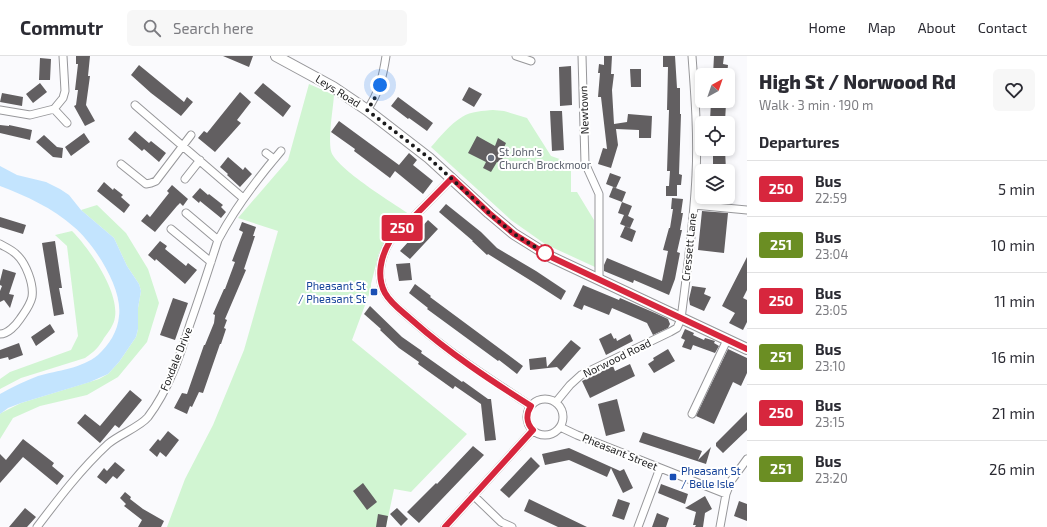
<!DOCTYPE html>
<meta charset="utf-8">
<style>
:root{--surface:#fff;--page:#f7f7f7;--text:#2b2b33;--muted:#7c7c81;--line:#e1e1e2}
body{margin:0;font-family:"Exo 2",sans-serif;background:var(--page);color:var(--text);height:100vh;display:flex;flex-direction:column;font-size:15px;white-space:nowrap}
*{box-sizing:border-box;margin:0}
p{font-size:13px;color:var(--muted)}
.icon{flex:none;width:22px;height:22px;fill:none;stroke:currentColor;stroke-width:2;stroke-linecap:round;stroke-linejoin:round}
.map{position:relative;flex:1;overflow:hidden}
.sheet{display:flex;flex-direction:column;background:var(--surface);width:300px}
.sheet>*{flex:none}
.badge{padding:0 8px;border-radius:3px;font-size:14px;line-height:26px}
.needle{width:26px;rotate:40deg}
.fabs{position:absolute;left:695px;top:12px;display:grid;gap:8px}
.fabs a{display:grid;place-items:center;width:40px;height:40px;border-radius:6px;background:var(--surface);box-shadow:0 2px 6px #0003;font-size:20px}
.you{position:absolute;width:20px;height:20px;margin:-10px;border:3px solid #fff;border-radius:50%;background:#1a73e8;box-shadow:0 0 0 6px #1a73e833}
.map>.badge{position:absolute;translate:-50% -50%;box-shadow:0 0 0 2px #fff}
h2{padding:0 12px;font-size:15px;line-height:36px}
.round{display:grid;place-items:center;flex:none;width:42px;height:42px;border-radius:6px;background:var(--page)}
.summary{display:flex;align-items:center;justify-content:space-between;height:68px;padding:0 12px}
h1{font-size:19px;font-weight:800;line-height:30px}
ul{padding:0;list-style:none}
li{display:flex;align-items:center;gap:12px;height:56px;padding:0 12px;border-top:1px solid var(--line)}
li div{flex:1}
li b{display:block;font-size:15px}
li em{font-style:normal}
li .badge{min-width:44px;font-weight:700;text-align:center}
header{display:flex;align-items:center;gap:24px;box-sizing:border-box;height:56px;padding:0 20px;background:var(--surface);border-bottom:1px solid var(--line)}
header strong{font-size:19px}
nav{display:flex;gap:22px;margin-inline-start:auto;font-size:14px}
.search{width:280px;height:36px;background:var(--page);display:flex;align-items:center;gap:10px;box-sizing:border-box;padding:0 14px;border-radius:6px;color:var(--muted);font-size:15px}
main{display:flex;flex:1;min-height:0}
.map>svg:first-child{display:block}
</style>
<header>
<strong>Commutr</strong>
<div class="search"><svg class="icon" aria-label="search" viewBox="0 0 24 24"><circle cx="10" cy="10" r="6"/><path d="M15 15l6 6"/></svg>Search here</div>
<nav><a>Home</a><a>Map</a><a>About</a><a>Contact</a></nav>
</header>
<main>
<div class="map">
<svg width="747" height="471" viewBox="0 0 747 471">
<rect width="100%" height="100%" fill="#fafafd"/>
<path fill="#d1f5d2" d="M309,28L334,39C333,54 328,81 331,95C335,112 396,149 412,160L386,184L379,197L371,228V233L352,284L467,378L411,436L394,433L386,471H167L185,423L213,369L244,294L278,175L238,162L288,104Z
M493,54L504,55L527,62L551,100L571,107V136H577L594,164L595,211L545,188L511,164L431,91C440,81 450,68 462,61C471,55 483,55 493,54Z
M97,149L126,177L148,213L159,247L147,286L118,321L87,339L40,350L13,362L0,383V358L1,357L21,347L99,323L108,318L119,306L136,281L138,273V252L141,235L139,228L127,210L114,182L81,154Z
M72,175C89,192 119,235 115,261C114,269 109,275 104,282C99,291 94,296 85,302L21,322L0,333V323L10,316L71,294L78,280L67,190L55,179Z"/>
<path fill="#c3e4fe" d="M0,110L17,119L46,126L60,133L69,139L81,154L114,182L127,210L139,228L141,235L138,252V273L136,281L119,306L108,318L90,326L21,347L8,352L0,358V338C12,331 25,325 38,320C58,314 81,313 98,299C109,289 118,275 119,260C123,232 94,188 74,171C53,152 26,140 0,130Z"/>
<path fill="#625f61" d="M76,0H90L88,20H90L86,49L95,65L85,70L74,50L76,49L78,34H75L78,8H76Z
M223,0H253L249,11Z
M604,0H612L611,18H614L612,34L614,68L627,66L628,58L652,60L651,82H639V74L616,73L618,89L611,112L598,108L603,92L607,93L601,41H598L600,17H598L599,8L604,9Z
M663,0H675L677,32H680V58H681L679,118L682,119L681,129H677V140H666V130H669L670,115H667L669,54H667L668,11H663Z
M714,0H724L723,8L728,9L727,19H713Z
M40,2L51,3L50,24H39Z
M139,9L184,46L187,41L193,46L181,60L151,37L131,19Z
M571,10L572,49L560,50L559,11Z
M630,13H641V31H631Z
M40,27L47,36L33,47L26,38Z
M263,27L291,50L283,61L254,37Z
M469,31L482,38L474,51L462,44Z
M240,36L251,46L237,64L241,67L215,96L198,82L204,75L207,77Z
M2,37L23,41L22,50L0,46Z
M398,41L433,67L427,75L409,62L408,63L391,50Z
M711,46L726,48L725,65L710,64Z
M550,55H562L564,94L552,95Z
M339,65L399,109L409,97L417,104L413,109L433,125L423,138L395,115L390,122L354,95L355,93L331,76Z
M0,69L9,70V69L32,74L30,84L0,77Z
M135,75L149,87L151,85L166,97L159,106L144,93L142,95L128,83Z
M84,77L90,86L71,100L65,91Z
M44,79L57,91L63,92L62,102L53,101L36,86Z
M477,80L495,90L498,82L506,87L502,96L505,98L500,107L497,106L491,116L483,112L486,106L468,97Z
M713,93H725L726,115H713Z
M228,101L243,114L245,111L252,118L240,131L227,119L228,118L220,111Z
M610,117L621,121L616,132L606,128Z
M104,126L113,134L114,132L123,139L121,141L130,149L124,157L97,135Z
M172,129L188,143L183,150L180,147L177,150L155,176L141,165L147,158L150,161L169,137L167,135Z
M613,131L626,136L622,146L609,141Z
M200,132L208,139L209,138L223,149L221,151L226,156L221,162L200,145L199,147L192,141Z
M672,142L683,143L681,157H683L680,174H682L677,196L680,197L675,223L669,239L634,224L633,227L604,215V209L607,202L662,225L668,195L663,194L669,172H670L673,153H671Z
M622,146L632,150L628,160L634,163L630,172L620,168L624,159L618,157Z
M446,148L481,176L497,192L536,215L566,235L561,244L533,226L488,198L487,199L472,185H473L439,156Z
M702,155L728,157L724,197L698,194Z
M0,161L26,169L23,178L0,171Z
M428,164L438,173L410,203L400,195Z
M242,166L256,171L253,180H255L244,213L246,214L225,263L227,264L224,272L226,273L221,288H220L203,337L199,336L192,351L190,350L187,358L174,352L182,337L187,338L204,289H205L214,267L215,259L213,258L224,233H225L235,206L232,205L243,176L239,174Z
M625,170L636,175L632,186L620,181Z
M55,185L62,232H59L64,258L54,260L42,187Z
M160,185L167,190L165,193L186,210L188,207L197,214L185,228L156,203L155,205L148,199Z
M747,201V234L743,242L747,244V266L743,274L729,267L735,257L722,250Z
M410,207L412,224L399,225L396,208Z
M3,213L16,217L9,238L14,239L10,252L4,244L0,246V235L2,230L0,229V225Z
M415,228L431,240L430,241L523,310L517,318L499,304L498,305L427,253L428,252L409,237Z
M583,229L619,244L620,242L655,257L668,263L670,268L668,272L653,279L647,267L612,252L609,259L584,249L582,254L573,250Z
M692,230L706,232L704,238L711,241L704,255L690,249L689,243Z
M173,242L188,247L175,284L160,279Z
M370,250L402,281L422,295L421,297L462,326L463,325L488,343H491L496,384L485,385L481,348L455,330L453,333L418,308L419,306L399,292L380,274L381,273L364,258Z
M50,268L55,276L36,290L31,281Z
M685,273L694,277L693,279L704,284L705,282L715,285L714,287L719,290L715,297L693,289L691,294L682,291L685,284L681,282Z
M611,277L614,283L616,282L617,285L630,278L633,285L606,299L599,283Z
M571,284L581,292L561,315L557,311L530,314L529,303L546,301L547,311Z
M19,287L23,299L9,304L8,301L0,303V294Z
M668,293L675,305L654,317L648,308L654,304L653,302Z
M728,293L747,302V317L741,330L733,326L714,368L696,360Z
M630,308L635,320L590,342L582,325L613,310L615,315Z
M130,334L142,344L119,372L115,369L100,387L77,367L85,358L100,370Z
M617,343L625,375L606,380L598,348Z
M747,356V374L723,397L716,390V387Z
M168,375L179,384L166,401L160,396L157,401L149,394L158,383L160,385Z
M643,376L702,395L698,404L711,391L706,408L639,386Z
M23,383L54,407L52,410L64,420L57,429L23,401L0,427V398L6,404Z
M473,390L484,399L419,467L407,456L436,427L437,428Z
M569,392L620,415L624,413L633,432L623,437L611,412L607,421L569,404L545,409L542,398Z
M531,401L540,410L509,442L500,434Z
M115,406L125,414L117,423L113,420L106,428L97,421L104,412L107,415Z
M363,427L377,446L367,454L353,435Z
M661,428L688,438L685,448L658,437Z
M125,436L131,441L130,443L143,453L164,465L161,471H138L142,464L124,450L126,448L120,442Z
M705,440L712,453L705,457L703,471H695L696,469H693L696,456L685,452Z
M529,443L587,471H558L524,455Z
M618,443L630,447L624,464L612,460Z
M739,445L747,448V465L734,460Z
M25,452L36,461L27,471H9Z
M397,452L408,463L401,470L390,458Z
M657,457L669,462L666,471H652Z
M378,458L388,460L386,471H376Z"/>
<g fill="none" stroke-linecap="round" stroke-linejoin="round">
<g stroke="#97979a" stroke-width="9">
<path id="street" d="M516,0L531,5
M582,0L585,107L599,138V224
M135,49L243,142
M54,53L67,67
M0,54L30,59L54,53L63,42L65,35L63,0
M367,54C379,37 383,20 386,0
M266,97L274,103
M121,108L146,128L151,127L156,125L191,79
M452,122L390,185C381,200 376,220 385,237C391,248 403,256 413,265C449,297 490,323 531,350
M185,123L200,104
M694,149L747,154
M186,157L218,184
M171,173L211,206
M0,188C5,191 12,194 16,198C26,207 34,228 32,241C30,250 24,257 20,263C16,269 8,278 0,278
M527 361a18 18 0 1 1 36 0a18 18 0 1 1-36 0Z
M556,346L570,329L581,319L670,276L677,272L681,263C687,215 694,167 696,119C698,80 695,40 692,0
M692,358L727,284
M560,371L577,379L726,438
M473,439L501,466L512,471
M37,471C59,442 81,413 108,388C118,379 140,371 148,361C169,333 180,300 190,268C200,240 209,212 218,184C235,152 257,123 281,95
M445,471L533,374
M638,471L660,412
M720,471L726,438L731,425L747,403"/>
</g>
<g stroke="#97979a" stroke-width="12">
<path id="secondary" d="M276,0L333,31L367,54L429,102L489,157L514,178L551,201L747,293"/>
</g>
<use href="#street" stroke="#fff" stroke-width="7"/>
<use href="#secondary" stroke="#fff" stroke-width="10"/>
</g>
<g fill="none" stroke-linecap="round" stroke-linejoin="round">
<g stroke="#fff" stroke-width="9">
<path id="line" d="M445,471L533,374C526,367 526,358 531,350C490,324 449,297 413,265C403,256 391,248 385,237C376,220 381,200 390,185L452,122L489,157L514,178L551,201L747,293"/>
</g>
<use href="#line" stroke="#d7263d" stroke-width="6"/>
<path stroke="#1c1c1d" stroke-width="4" stroke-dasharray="0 7.2" d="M380,29L374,44L367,54L429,102L489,157L514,178L545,197"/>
</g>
<circle fill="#6b7280" stroke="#fff" stroke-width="1.5" cx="491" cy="102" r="4"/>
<circle fill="#fff" stroke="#d7263d" stroke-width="2" cx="545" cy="197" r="8"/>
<g fill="#1a4fb4" stroke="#fff" stroke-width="1.5">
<rect x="370" y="232" width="8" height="8" rx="2"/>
<rect x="669" y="417" width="8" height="8" rx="2"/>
</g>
<g text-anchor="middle" stroke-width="4" stroke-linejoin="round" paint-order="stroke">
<g font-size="11" fill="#1c1c1d" stroke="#fff">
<text transform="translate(338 35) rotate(32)" y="4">Leys Road</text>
<text transform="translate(584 54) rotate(-92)" y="4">Newtown</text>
<text transform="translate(689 191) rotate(-84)" y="4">Cressett Lane</text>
<text transform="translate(617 302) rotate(-26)" y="4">Norwood Road</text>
<text transform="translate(176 303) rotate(-68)" y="4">Foxdale Drive</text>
<text transform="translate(620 396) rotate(22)" y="4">Pheasant Street</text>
</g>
<g font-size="11" fill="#5b616d" stroke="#fff" text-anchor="start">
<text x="499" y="100">St John's<tspan x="499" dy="13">Church Brockmoor</tspan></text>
</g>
<g font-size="11" fill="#164399" stroke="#fff" text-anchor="end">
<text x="366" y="234">Pheasant St<tspan x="366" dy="13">/ Pheasant St</tspan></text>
<text x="681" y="419" text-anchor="start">Pheasant St<tspan x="681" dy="13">/ Belle Isle</tspan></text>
</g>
</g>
</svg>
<div class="fabs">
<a><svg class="needle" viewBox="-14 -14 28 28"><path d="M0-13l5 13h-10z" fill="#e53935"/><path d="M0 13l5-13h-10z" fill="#7c7c81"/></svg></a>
<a><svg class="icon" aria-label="locate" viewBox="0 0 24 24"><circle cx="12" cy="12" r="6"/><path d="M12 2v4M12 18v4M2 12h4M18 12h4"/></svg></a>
<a><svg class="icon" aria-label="layers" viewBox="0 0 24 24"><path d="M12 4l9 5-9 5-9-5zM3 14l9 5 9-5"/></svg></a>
</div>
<div class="you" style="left:380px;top:29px"></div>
<b class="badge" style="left:402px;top:172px;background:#d7263d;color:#fff">250</b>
</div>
<section class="sheet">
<div class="summary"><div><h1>High St / Norwood Rd</h1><p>Walk · 3 min · 190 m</p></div><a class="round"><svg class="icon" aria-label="heart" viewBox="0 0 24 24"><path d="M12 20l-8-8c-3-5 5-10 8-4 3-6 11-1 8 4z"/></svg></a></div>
<h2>Departures</h2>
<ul>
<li><span class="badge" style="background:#d7263d;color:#fff">250</span><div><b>Bus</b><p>22:59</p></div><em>5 min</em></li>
<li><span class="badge" style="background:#6b8e23;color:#fff">251</span><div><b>Bus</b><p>23:04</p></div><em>10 min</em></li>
<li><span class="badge" style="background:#d7263d;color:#fff">250</span><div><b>Bus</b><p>23:05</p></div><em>11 min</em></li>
<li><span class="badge" style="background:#6b8e23;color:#fff">251</span><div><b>Bus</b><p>23:10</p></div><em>16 min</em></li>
<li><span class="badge" style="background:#d7263d;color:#fff">250</span><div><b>Bus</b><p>23:15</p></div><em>21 min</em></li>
<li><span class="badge" style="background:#6b8e23;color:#fff">251</span><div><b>Bus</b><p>23:20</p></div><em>26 min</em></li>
</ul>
</section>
</main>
